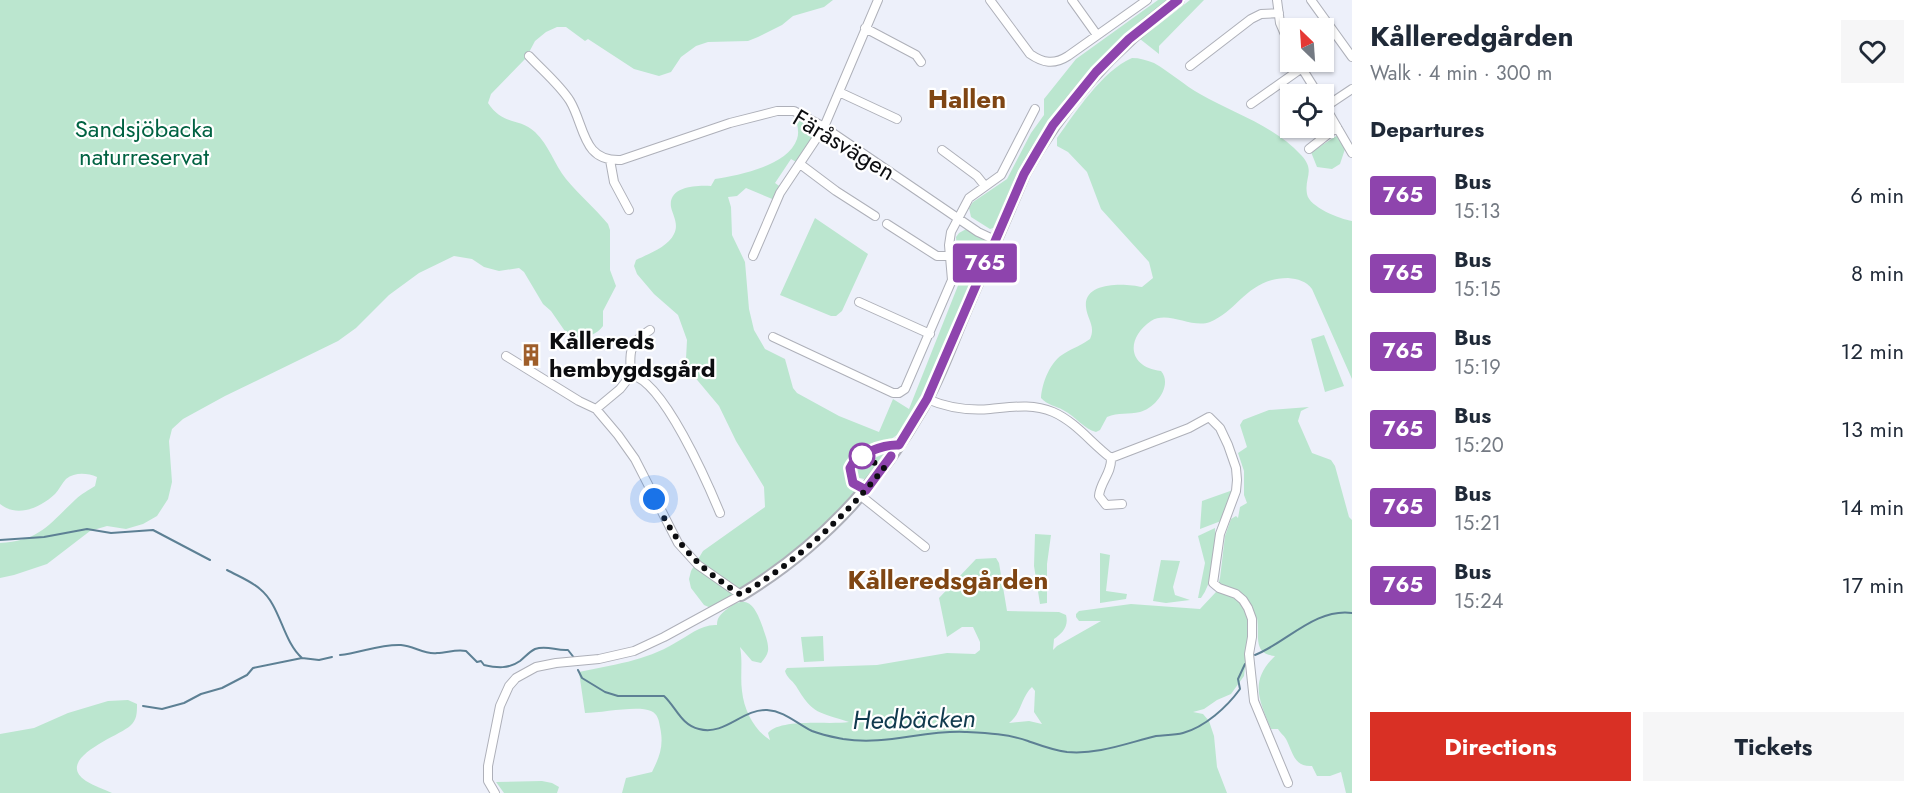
<!DOCTYPE html>
<meta charset="utf-8">
<style>
:root{--surface:#fff;--page:#f6f6f7;--text:#1f2937;--muted:#747a83;--accent:#d93025}
body{margin:0;font-family:Jost,sans-serif;background:var(--page);color:var(--text);height:100vh;display:flex;flex-direction:column;font-size:22px;white-space:nowrap}
*{box-sizing:border-box;margin:0}
p{font-size:20px;color:var(--muted)}
.icon{flex:none;width:33px;height:33px;fill:none;stroke:currentColor;stroke-width:2;stroke-linecap:round;stroke-linejoin:round}
.map{position:relative;flex:1;overflow:hidden}
.sheet{display:flex;flex-direction:column;background:var(--surface);width:570px}
.sheet>*{flex:none}
.badge{padding:0 12px;border-radius:4px;font-size:21px;line-height:39px}
.needle{width:39px;rotate:335deg}
.buttons{position:absolute;left:1280px;top:18px;display:grid;gap:12px}
.buttons a{display:grid;place-items:center;width:54px;height:54px;border-radius:0px;background:var(--surface);box-shadow:0 2px 4px #0004;font-size:30px}
.you{position:absolute;width:30px;height:30px;margin:-15px;border:4px solid #fff;border-radius:50%;background:#1a73e8;box-shadow:0 0 0 9px #1a73e833}
.map>.badge{position:absolute;translate:-50% -50%;box-shadow:0 0 0 3px #fff}
h2{padding:0 18px;font-size:22px;line-height:54px}
.round{display:grid;place-items:center;flex:none;width:63px;height:63px;border-radius:0px;background:var(--page)}
.headline{display:flex;align-items:center;justify-content:space-between;height:102px;padding:0 18px}
h1{font-size:28px;font-weight:700;line-height:45px}
.primary-button{display:flex;gap:12px;margin-top:auto;padding:12px 18px}
.primary-button a{flex:1;height:69px;border-radius:0px;background:var(--accent);color:#fff;font-size:24px;font-weight:700;line-height:69px;text-align:center}
.primary-button a+a{background:var(--page);color:var(--text)}
ul{padding:0;list-style:none}
li{display:flex;align-items:center;gap:18px;height:78px;padding:0 18px}
li div{flex:1}
li b{display:block;font-size:22px}
li em{font-style:normal}
li .badge{min-width:66px;font-weight:700;text-align:center}
main{display:flex;flex:1;min-height:0}
.map>svg:first-child{display:block}
</style>
<main>
<div class="map">
<svg width="1352" height="793" viewBox="0 0 1352 793">
<rect width="100%" height="100%" fill="#edf0fa"/>
<path fill="#bbe6cf" fill-rule="evenodd" d="M0,0H833L824,7L793,16L782,25L758,37L748,41L708,42L696,46L681,57L671,72L659,76L634,69L588,39L585,41L566,27H557L546,32L535,41L526,58L491,94L488,103C503,126 519,117 535,132C549,145 554,164 566,179C579,195 595,208 608,224L610,230V270L616,286L603,311V326C596,336 580,340 569,337L551,311L543,304L524,272L519,268L499,271L484,267L472,259L454,256L419,273L389,295L356,328L338,341L225,396L183,419L172,429L169,441L172,482L168,499L157,516L143,524L126,529L107,526L90,531L47,564L14,575L0,578V543C40,541 49,524 76,499C81,494 89,490 95,486L97,477C87,473 75,472 66,479C62,483 59,490 55,494C40,508 17,518 0,504Z
M1158,0H1174L1074,91L997,227L990,229L971,217L969,208L973,202L1007,179L1031,133L1044,115V99L1076,59Z
M1190,0H1204L1159,46V54L1140,39Z
M1132,58C1140,58 1146,60 1154,63C1170,72 1184,85 1200,94C1233,113 1275,126 1301,155C1316,171 1304,177 1307,194C1309,207 1340,219 1352,221V379L1312,289C1306,281 1298,279 1288,278C1248,278 1239,310 1210,322C1192,329 1168,310 1151,321C1126,338 1127,367 1161,371C1173,385 1156,408 1140,412C1129,415 1118,412 1107,417L1100,430L1096,432C1084,429 1075,416 1063,410C1056,406 1047,405 1041,398C1042,383 1050,361 1065,353C1073,348 1082,345 1090,339C1096,326 1087,319 1086,307C1083,281 1126,283 1142,287L1153,278L1149,262L1101,209L1087,172L1068,152L1057,146V138C1076,112 1102,71 1132,58Z
M796,115L817,123L820,130L798,163L791,159L775,183L782,188L777,201L746,188L737,196L728,197L731,207L732,235L745,262L749,309L754,330L765,349L785,359L793,388L797,393L839,416L879,432L893,399L909,409L959,283L956,237L959,233L968,228L985,238L989,243L928,390L904,430L887,442H875L853,455L848,460L845,474L856,494C813,538 766,579 711,608L704,605L691,588L689,579L691,571L703,551L765,507L764,487L736,441L719,406L693,375L686,359L687,340L678,315L654,294L637,274L634,266L636,260C648,254 668,247 674,234C679,224 673,216 671,207C668,186 697,185 711,186L715,179C739,175 788,166 797,139C800,131 796,123 796,115Z
M1338,135L1346,146L1340,164L1332,169L1317,167L1311,152Z
M815,218L868,254L842,311L836,316H831L780,295Z
M1324,335L1344,386L1325,392L1311,339Z
M1309,407L1301,411L1298,421L1312,453L1331,460L1335,466L1349,517L1352,520V793H1346L1341,772L1330,776H1317L1312,766C1295,767 1293,754 1287,741C1285,736 1281,734 1278,729H1271C1259,700 1249,681 1275,656C1252,654 1260,635 1257,618L1250,625L1244,676L1231,694L1217,700L1204,709L1193,712L1203,714L1209,721L1214,736L1217,767L1227,793H622L626,778L652,772C660,756 664,745 660,727C659,721 658,714 651,711C637,705 602,713 585,713L579,672C612,665 645,661 675,643C688,636 701,624 717,625C717,617 721,614 727,609C748,592 756,608 763,628C765,635 769,643 768,651C767,656 764,659 761,663L752,661L740,647C743,661 740,676 742,691C744,710 754,730 770,740L768,733C781,718 829,725 849,722C819,712 813,715 796,686C792,680 787,678 785,671L787,668L877,665L947,653L975,654L980,650V642L973,627H962L947,637L939,598L976,559L996,558L999,563L1007,611L1059,612L1066,615C1069,627 1062,633 1054,639L1053,650L1057,646L1101,621H1079L1076,617V614L1079,611L1131,604L1200,609L1216,592L1220,578L1225,536L1231,519L1236,516L1238,518L1240,507L1247,503L1244,495V471L1238,453L1247,447L1240,425L1243,420L1269,410ZM1032,687L1035,691L1034,712L1042,724L1029,721L1009,723C1022,713 1021,697 1032,687Z
M888,452L869,477L864,479L856,477L854,474L857,466Z
M1233,490L1221,521L1200,529L1202,501Z
M1215,528C1216,550 1214,580 1201,598H1198L1205,563L1198,536Z
M1035,534L1051,535L1047,564V603L1040,604L1034,566Z
M1100,553L1110,555L1106,591L1127,594L1126,599L1100,603Z
M1161,560L1180,561L1173,587L1175,595L1190,600L1166,603L1153,601Z
M823,636L824,661L804,662L801,637Z
M128,700L137,704C137,713 137,720 130,726C119,736 53,759 86,781C94,786 104,789 112,793H0V734L34,728L68,713L108,701Z
M542,781L552,783L559,787L557,793H504L496,782Z"/>
<g fill="none" stroke-linecap="round" stroke-linejoin="round">
<path stroke="#5d8094" stroke-width="2" d="M0,540L44,537L87,529L111,533L153,530L210,560
M227,570C238,576 251,581 260,589C281,606 282,640 302,658L319,660L332,657
M340,655C360,653 380,644 401,645C414,646 425,655 437,653C447,653 455,649 466,651L477,662L481,661L484,665C497,668 509,669 520,661C525,657 529,652 535,649C547,645 556,651 568,650L575,659
M1255,655C1286,643 1315,608 1352,613
M578,670L582,678L605,692L618,696H664C676,707 681,725 699,729C725,736 742,709 767,710C785,711 797,724 812,731C822,735 833,737 843,739C886,746 923,730 965,732C985,733 1009,734 1028,741C1042,746 1052,750 1067,752C1097,755 1127,743 1156,736C1165,735 1175,735 1183,733C1205,727 1227,707 1240,689L1238,679L1245,664
M143,706L162,709L184,703L201,694L222,688L247,675L253,668L302,658"/>
<g stroke="#aeb0b9" stroke-width="10">
<path id="street" d="M990,0L1030,54C1043,63 1054,65 1068,56L1147,0
M1072,0L1097,35
M1277,0L1280,23L1290,46
M1311,0L1352,57
M865,28L916,55L921,62
M529,56C542,70 560,85 570,101C585,126 582,162 621,160L730,123L777,111H794L824,127L978,232L995,240
M1298,62L1318,94
M1190,66L1251,19L1261,14L1279,13
M839,92L897,119
M1323,103L1352,153
M1251,104L1302,68
M1325,107L1352,89
M1309,149L1337,127
M942,150L977,176L985,186
M610,160L614,182L629,210
M800,164L836,191L875,216
M887,224L937,256H951
M753,256L780,193L824,127L878,0
M859,302L930,334
M773,337L893,393H899L905,389L952,280L949,245L951,232L969,198L1001,175L1035,109
M631,375C663,380 708,484 720,513
M927,399C948,408 967,411 990,409C1012,407 1032,403 1053,412C1076,422 1092,444 1111,458L1189,428L1209,417L1220,428L1228,445L1236,468L1237,480L1236,491L1220,534L1213,583L1219,588L1236,594L1243,600L1248,608L1252,619V637L1249,654L1254,701L1288,783
M596,409L620,389L631,375C629,352 629,343 650,330
M1111,458C1112,473 1100,482 1099,496L1106,505L1122,504
M861,496L925,547
M495,793L488,781V766L500,706L509,686L516,678L536,667L556,663L599,659L634,651L664,637L741,595L698,565L678,543L635,459L618,435L596,409L579,401L506,356"/>
</g>
<g stroke="#aeb0b9" stroke-width="14">
<path id="secondary" d="M741,595C817,549 878,485 922,408C939,379 950,347 963,316C983,269 1004,222 1024,174C1062,104 1114,47 1178,0"/>
</g>
<use href="#street" stroke="#fff" stroke-width="8"/>
<use href="#secondary" stroke="#fff" stroke-width="10"/>
</g>
<g fill="none" stroke-linecap="round" stroke-linejoin="round">
<g stroke="#fff" stroke-width="14">
<path id="line" d="M891,456L866,490L853,483L850,468C856,454 884,444 899,445L927,399L1024,174L1038,150L1053,125L1096,72L1129,39L1178,0"/>
</g>
<use href="#line" stroke="#8e44ad" stroke-width="9"/>
<path stroke="#0c0d10" stroke-width="6" stroke-dasharray="0 10.8" d="M654,499C679,548 695,565 741,595C797,561 843,519 884,468L862,456"/>
</g>
<defs>
<g id="building-bare" transform="scale(1.8)"><path d="M-4-6H4V6H1V3H-1V6H-4ZM-2.5-4.3h1.7v1.8h-1.7ZM.8-4.3h1.7v1.8H.8ZM-2.5-1h1.7V.8h-1.7ZM.8-1h1.7V.8H.8Z" fill="#9f5e2a" stroke="#fff" stroke-width="2.5" paint-order="stroke"/></g>
</defs>
<g fill-rule="evenodd">
<use href="#building-bare" x="531" y="355"/>
</g>
<circle fill="#fff" stroke="#8e44ad" stroke-width="3" cx="862" cy="456" r="12"/>
<g text-anchor="middle" stroke-width="4.5" stroke-linejoin="round" paint-order="stroke">
<g font-size="24" fill="#006242" stroke="#fff">
<text x="144" y="137">Sandsjöbacka<tspan x="144" dy="28">naturreservat</tspan></text>
</g>
<g font-size="24" fill="#0c0d10" stroke="#fff">
<text transform="translate(844 145) rotate(31)" y="8">Färåsvägen</text>
</g>
<g font-size="24" font-weight="bold" fill="#0c0d10" stroke="#fff" text-anchor="start">
<text x="549" y="349">Kållereds<tspan x="549" dy="28">hembygdsgård</tspan></text>
</g>
<g font-size="26" font-weight="bold" fill="#7f4513" stroke="#fff">
<text x="967" y="108">Hallen</text>
<text x="948" y="589">Kålleredsgården</text>
</g>
<g font-size="26" font-style="italic" fill="#113a4e" stroke="#fff">
<text transform="translate(914 719) rotate(-1)" y="9">Hedbäcken</text>
</g>
</g>
</svg>
<div class="buttons">
<a><svg class="needle" viewBox="-14 -14 28 28"><path d="M0-13l5 13h-10z" fill="#e53935"/><path d="M0 13l5-13h-10z" fill="#747a83"/></svg></a>
<a><svg class="icon" aria-label="locate" viewBox="0 0 24 24"><circle cx="12" cy="12" r="6"/><path d="M12 2v4M12 18v4M2 12h4M18 12h4"/></svg></a>
</div>
<div class="you" style="left:654px;top:499px"></div>
<b class="badge" style="left:985px;top:263px;background:#8e44ad;color:#fff">765</b>
</div>
<section class="sheet">
<div class="headline"><div><h1>Kålleredgården</h1><p>Walk · 4 min · 300 m</p></div><a class="round"><svg class="icon" aria-label="heart" viewBox="0 0 24 24"><path d="M12 20l-8-8c-3-5 5-10 8-4 3-6 11-1 8 4z"/></svg></a></div>
<h2>Departures</h2>
<ul>
<li><span class="badge" style="background:#8e44ad;color:#fff">765</span><div><b>Bus</b><p>15:13</p></div><em>6 min</em></li>
<li><span class="badge" style="background:#8e44ad;color:#fff">765</span><div><b>Bus</b><p>15:15</p></div><em>8 min</em></li>
<li><span class="badge" style="background:#8e44ad;color:#fff">765</span><div><b>Bus</b><p>15:19</p></div><em>12 min</em></li>
<li><span class="badge" style="background:#8e44ad;color:#fff">765</span><div><b>Bus</b><p>15:20</p></div><em>13 min</em></li>
<li><span class="badge" style="background:#8e44ad;color:#fff">765</span><div><b>Bus</b><p>15:21</p></div><em>14 min</em></li>
<li><span class="badge" style="background:#8e44ad;color:#fff">765</span><div><b>Bus</b><p>15:24</p></div><em>17 min</em></li>
</ul>
<div class="primary-button"><a>Directions</a><a>Tickets</a></div>
</section>
</main>
